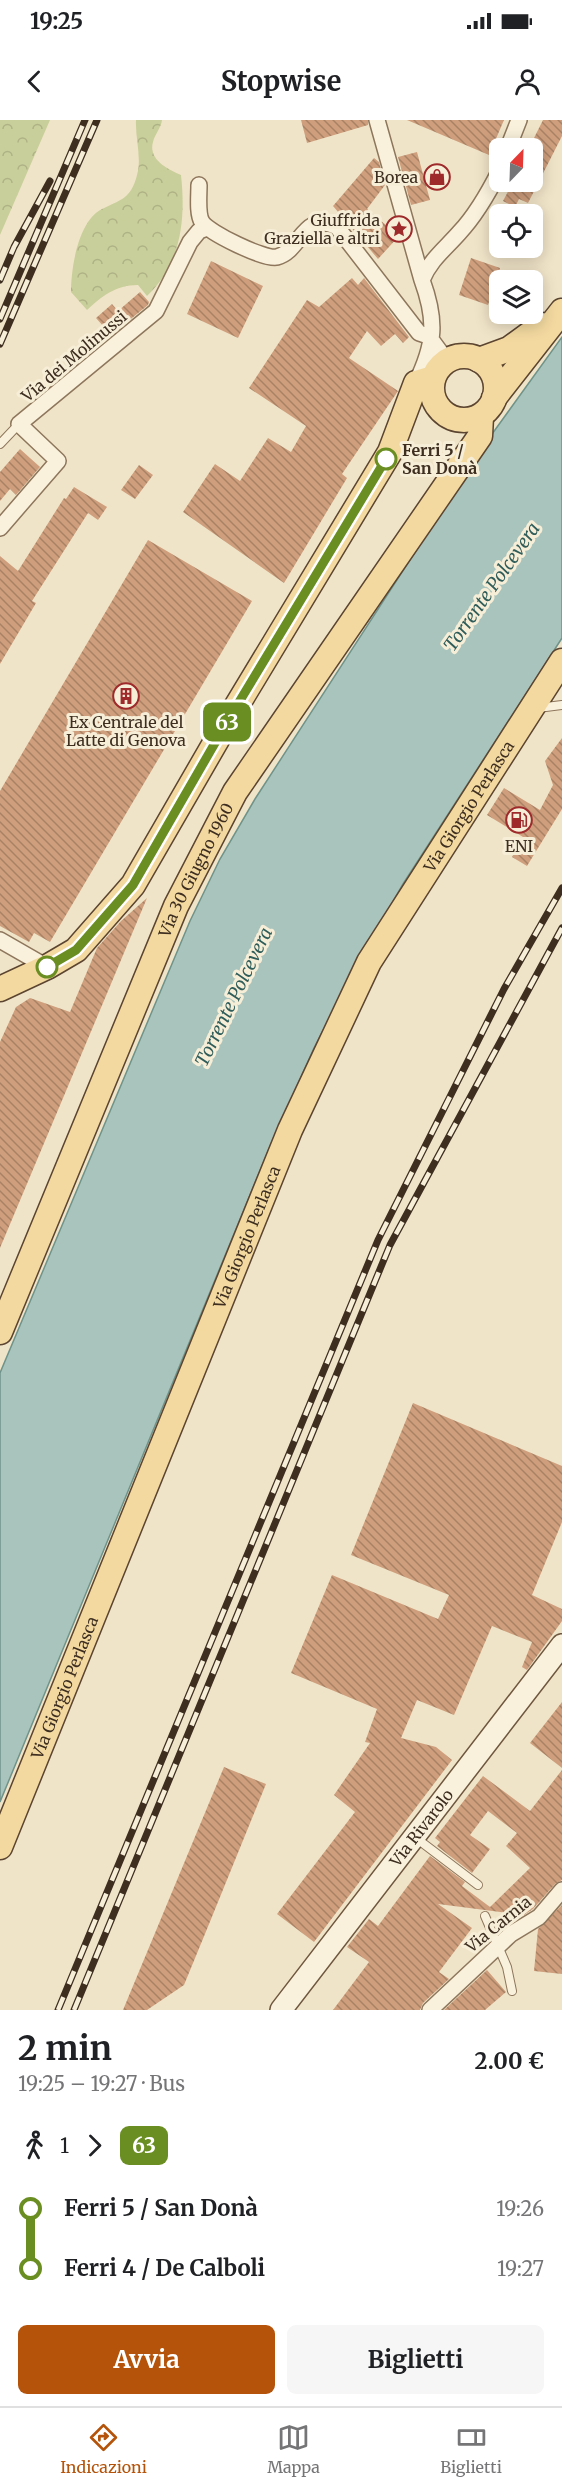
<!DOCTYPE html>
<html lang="it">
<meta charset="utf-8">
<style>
:root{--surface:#fff;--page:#f6f6f6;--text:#202124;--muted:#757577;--line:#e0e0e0;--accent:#b45309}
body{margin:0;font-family:Merriweather,serif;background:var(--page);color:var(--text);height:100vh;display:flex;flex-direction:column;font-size:22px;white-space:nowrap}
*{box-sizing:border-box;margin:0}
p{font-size:20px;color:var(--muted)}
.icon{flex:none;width:33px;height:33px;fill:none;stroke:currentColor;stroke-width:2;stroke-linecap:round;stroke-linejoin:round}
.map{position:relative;height:1890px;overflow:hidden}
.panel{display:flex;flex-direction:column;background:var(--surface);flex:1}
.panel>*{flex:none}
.badge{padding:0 12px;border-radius:9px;font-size:21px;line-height:39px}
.needle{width:39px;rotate:23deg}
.fabs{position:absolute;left:489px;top:18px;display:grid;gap:12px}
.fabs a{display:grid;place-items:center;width:54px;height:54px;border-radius:9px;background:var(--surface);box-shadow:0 3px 15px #0003;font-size:30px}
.map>.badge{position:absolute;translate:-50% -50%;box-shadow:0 0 0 3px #fff}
.legs{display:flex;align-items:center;gap:9px;height:66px;padding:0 18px;font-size:20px}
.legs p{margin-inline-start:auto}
.head{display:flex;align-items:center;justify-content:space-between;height:102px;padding:0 18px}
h1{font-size:33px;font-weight:700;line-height:45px}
.action{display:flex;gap:12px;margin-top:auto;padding:12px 18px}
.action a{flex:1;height:69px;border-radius:9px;background:var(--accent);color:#fff;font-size:24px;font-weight:700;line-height:69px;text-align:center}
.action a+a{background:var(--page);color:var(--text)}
ul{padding:0 18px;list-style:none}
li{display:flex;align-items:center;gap:21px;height:60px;font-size:22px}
li i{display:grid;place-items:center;width:9px;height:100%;margin:0 8px;background:currentColor}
li i::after{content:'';width:15px;height:15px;margin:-8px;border:4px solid;border-radius:50%;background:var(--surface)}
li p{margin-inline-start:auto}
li:first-child i{background:linear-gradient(#0000 50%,currentColor 0)}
li:last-child i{background:linear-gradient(currentColor 50%,#0000 0)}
.status{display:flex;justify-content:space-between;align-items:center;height:42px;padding:0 30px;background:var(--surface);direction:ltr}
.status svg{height:16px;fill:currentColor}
header{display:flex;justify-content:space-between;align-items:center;height:78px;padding:0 18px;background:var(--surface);font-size:27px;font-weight:700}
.dock{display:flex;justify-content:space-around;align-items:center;height:84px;border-top:2px solid var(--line);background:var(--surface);font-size:16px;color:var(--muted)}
.dock a{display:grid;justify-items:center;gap:3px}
.dock .current{color:var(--accent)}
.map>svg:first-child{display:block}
</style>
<div class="status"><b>19:25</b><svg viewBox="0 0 49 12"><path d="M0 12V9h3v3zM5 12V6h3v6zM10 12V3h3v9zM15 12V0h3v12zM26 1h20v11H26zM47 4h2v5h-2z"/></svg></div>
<header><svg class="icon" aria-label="back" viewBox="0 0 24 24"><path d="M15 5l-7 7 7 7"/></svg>Stopwise<svg class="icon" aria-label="person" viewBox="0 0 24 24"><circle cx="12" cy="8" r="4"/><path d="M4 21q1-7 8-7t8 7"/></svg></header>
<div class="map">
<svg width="562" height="1890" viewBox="0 0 562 1890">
<defs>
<pattern id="forest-crowns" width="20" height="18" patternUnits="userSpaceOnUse" patternTransform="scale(1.5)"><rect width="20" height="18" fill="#c9cf9b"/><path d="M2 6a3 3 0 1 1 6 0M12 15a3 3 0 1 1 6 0" fill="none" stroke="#aeb285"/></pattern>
<pattern id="building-back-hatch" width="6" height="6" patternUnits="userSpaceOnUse" patternTransform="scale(1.5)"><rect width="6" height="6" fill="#cf9f7d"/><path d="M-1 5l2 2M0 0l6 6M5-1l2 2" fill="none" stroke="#a98266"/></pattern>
</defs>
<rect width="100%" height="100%" fill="#f0e4c8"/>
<path fill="url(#forest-crowns)" d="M0,0H50L0,115Z
M136,0H162C161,8 155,14 153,22C148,40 168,49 181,55C186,100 181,144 147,176L138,165C116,165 102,176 87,190L71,172C71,148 78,101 102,89C120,80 131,79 137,55C142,38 135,18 136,0Z"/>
<path fill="#a9c4bc" stroke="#6f938a" stroke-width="1.5" d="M562,217V518L403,764L360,839L314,928L271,1024L0,1682V1253L190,801L220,739L255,679L487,321Z"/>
<path fill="url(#building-back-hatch)" d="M301,0H368V5L307,23Z
M407,0H504L489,35Z
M543,0H562V16L528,83L519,79L515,87L503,81L513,62H532V22Z
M417,32L430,80L411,85L398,37Z
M374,38L379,42L385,65L367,89L399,116L378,139L333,86Z
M471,138L500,148L488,185L459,175Z
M211,141L263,166L238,218L187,194Z
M352,158L358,165L364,158L409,217L403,223L395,214L381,226L367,211L349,238L398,271L342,354L347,358L284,463L183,392L215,344L240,361L268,318L291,332L306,306L249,268L307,180L319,187Z
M140,172L149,182L148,185L111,215L96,198L112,184L118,191Z
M20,329L40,347L16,375L10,369L0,381V352Z
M139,345L153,355L135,379L121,370Z
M74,367L107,387L98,400L88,393L32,481L36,483L0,544V436L18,451L64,378L66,379Z
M148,420L252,481L50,822L34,813L29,822L0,806V671Z
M562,618V689L527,746L512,737L523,717L487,695L504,668L540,690L553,665L545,641Z
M147,778L95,902L0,1128V922L16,887L30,878L70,892L97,828L121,801Z
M413,1283L562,1346V1402L532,1475L562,1489V1501L527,1550L522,1547L532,1522L492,1506L454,1595L417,1580L401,1618L436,1627L452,1640L314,1822L277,1794L355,1692L334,1675L370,1623L365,1622L377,1589L291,1553L332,1455L438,1499L449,1475L351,1435Z
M562,1582V1648L530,1623Z
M224,1647L266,1664L207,1809L184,1865L147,1890H123Z
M562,1650V1760L555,1764L533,1789L524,1795L438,1784L472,1808L439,1852L449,1859L423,1883L420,1890H333L369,1842L347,1827L369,1799L378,1806L430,1736L465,1762L462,1766L490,1787L530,1748L506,1726L517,1713L488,1691L470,1715L490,1729L472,1753L437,1726L440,1722L435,1718L483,1656L530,1691Z
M562,1785V1854L534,1851L538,1809Z
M487,1850L506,1872L485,1890H444Z"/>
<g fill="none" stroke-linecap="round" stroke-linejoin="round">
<g stroke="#8d765c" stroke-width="10">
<path id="service" d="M0,324L19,304
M538,588L562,585
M416,1718L478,1765
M485,1796L507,1847L512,1871"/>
</g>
<g stroke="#8d765c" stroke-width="18">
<path id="minor" d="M377,0L422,160
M508,28L519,0
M199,65C199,76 197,94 202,102C209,113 265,140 277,137C301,131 303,90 337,107L419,213L431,217
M433,222L447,241
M416,263C435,224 437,201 422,160C430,140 445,129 459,113C476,95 489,72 500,50
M0,408L58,341L19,304L156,191L190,122L199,111L207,108
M0,820L47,847
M430,1890L511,1814L539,1797L562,1770"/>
</g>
<g stroke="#6f573f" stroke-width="24">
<g id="secondary">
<path id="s1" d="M281,1890L562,1525"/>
</g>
</g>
<g stroke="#5b4430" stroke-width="27">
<g id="primary">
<circle cx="464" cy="268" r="32"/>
<path d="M479,240L509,229L542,205"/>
<path d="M494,278L562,191"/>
<path d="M0,869L47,847L76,830L133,765L230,597L390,332L416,263L433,258"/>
<path id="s2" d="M0,1212L176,786L235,672L480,316L481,296"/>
<path id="s3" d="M0,1727L290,1010L369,842L562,541"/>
</g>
</g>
<use href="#service" stroke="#faf1dc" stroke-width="8"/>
<use href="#minor" stroke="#faf1dc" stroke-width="15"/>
<use href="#secondary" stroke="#faf1dc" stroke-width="21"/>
<use href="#primary" stroke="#f3d9a0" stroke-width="24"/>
<g stroke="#3d2e20" stroke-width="7">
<path id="rail" d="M0,160L14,127L50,61
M0,199L85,0
M0,224L97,0
M58,1890L378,1120L504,869L562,768
M74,1890L390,1125L562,808"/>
</g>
<use href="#rail" stroke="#f7eed8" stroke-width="4.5" stroke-dasharray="14" stroke-linecap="butt"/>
</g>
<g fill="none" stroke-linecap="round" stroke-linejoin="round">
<g stroke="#fff" stroke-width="14">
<path id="line-1" d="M47,847L76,830L133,765L230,597L386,339"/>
</g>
<use href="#line-1" stroke="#6b8e23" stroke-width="9"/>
</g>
<defs>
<g id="shop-ring" transform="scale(1.35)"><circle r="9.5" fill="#f7eed8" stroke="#9e2a2b" stroke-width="1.5"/><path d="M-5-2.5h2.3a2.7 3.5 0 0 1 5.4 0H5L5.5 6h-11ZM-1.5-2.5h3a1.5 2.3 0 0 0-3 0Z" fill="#9e2a2b"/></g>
<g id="sight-ring" transform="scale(1.35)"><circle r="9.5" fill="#f7eed8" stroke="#9e2a2b" stroke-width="1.5"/><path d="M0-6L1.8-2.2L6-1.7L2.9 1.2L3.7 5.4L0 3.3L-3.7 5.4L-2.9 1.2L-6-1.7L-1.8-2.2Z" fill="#9e2a2b"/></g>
<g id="building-ring" transform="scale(1.35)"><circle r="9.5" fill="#f7eed8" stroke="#9e2a2b" stroke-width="1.5"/><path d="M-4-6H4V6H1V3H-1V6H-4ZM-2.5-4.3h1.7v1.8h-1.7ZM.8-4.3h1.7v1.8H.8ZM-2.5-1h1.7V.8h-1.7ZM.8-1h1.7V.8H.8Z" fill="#9e2a2b"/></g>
<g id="fuel-ring" transform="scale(1.35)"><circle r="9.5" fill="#f7eed8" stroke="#9e2a2b" stroke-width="1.5"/><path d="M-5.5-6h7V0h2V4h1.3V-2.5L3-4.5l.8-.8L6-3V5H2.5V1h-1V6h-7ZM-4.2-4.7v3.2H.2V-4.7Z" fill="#9e2a2b"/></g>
</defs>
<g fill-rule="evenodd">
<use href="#shop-ring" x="437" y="57"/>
<use href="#sight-ring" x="399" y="109"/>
<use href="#building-ring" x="126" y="576"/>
<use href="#fuel-ring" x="519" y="700"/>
</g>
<g fill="#fff" stroke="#6b8e23" stroke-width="3">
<circle cx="386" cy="339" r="10"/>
<circle cx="47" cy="847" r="10"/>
</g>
<g text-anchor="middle" stroke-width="6" stroke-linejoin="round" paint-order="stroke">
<g font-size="16" fill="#3d2e20" stroke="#f7eed8" text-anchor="end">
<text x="418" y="63">Borea</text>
<text x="380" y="106">Giuffrida<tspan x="380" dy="18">Graziella e altri</tspan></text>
<text x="126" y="608" text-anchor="middle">Ex Centrale del<tspan x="126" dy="18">Latte di Genova</tspan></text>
<text x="519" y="732" text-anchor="middle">ENI</text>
</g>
<g font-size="16" fill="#3d2e20" stroke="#f7eed8">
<text transform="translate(74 236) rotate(-40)" y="6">Via dei Molinussi</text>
<text dy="6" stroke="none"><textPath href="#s3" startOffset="1144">Via Giorgio Perlasca</textPath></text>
<text dy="6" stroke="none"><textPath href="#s2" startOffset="502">Via 30 Giugno 1960</textPath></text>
<text dy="6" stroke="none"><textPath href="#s3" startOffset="658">Via Giorgio Perlasca</textPath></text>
<text dy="6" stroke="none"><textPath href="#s3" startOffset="172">Via Giorgio Perlasca</textPath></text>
<text dy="6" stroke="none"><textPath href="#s1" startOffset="230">Via Rivarolo</textPath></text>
<text transform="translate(498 1804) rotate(-39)" y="6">Via Carnia</text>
</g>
<g font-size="16" font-weight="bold" fill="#3d2e20" stroke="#f7eed8" text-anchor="start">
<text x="402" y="336">Ferri 5 /<tspan x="402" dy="18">San Donà</tspan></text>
</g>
<g font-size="18" font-style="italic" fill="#2f5d5a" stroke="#f7eed8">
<text transform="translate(492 467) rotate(-55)" y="6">Torrente Polcevera</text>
<text transform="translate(234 877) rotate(-64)" y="6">Torrente Polcevera</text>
</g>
</g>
</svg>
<div class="fabs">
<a><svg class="needle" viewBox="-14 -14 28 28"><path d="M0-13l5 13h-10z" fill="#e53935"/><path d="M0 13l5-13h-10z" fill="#757577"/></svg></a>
<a><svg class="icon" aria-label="locate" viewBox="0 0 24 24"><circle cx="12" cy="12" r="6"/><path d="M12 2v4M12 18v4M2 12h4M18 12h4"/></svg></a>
<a><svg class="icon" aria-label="layers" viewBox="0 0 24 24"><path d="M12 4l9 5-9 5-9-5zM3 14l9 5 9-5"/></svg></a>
</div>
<b class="badge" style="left:227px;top:602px;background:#6b8e23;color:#fff">63</b>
</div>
<section class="panel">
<div class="head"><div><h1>2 min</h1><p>19:25 – 19:27 · Bus</p></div><b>2.00 €</b></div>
<div class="legs"><svg class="icon" aria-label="walk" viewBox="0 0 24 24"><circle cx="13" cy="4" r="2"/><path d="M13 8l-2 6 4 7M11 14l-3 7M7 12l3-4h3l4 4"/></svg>1<svg class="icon" aria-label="forward" viewBox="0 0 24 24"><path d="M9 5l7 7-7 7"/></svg><b class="badge" style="background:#6b8e23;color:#fff">63</b></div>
<ul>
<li><i style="color:#6b8e23"></i><b>Ferri 5 / San Donà</b><p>19:26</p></li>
<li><i style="color:#6b8e23"></i><b>Ferri 4 / De Calboli</b><p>19:27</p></li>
</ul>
<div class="action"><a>Avvia</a><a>Biglietti</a></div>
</section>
<nav class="dock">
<a class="current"><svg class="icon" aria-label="directions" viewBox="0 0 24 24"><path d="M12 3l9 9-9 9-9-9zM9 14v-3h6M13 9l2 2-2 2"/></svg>Indicazioni</a>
<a><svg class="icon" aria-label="map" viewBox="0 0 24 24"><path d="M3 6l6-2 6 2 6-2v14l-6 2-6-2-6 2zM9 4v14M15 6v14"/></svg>Mappa</a>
<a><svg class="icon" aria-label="tickets" viewBox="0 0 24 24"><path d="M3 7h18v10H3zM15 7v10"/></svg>Biglietti</a>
</nav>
